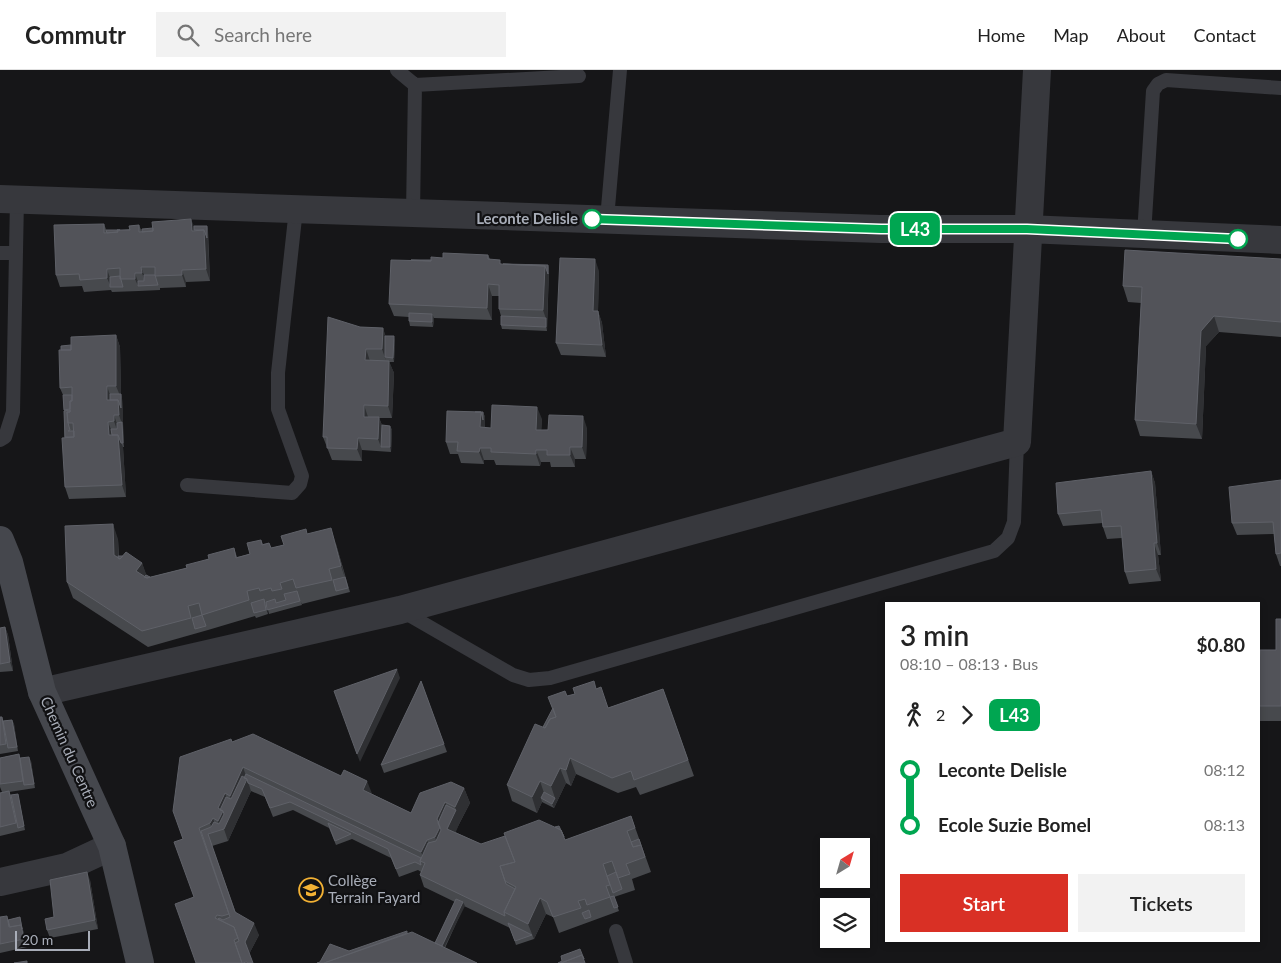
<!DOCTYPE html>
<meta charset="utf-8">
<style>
:root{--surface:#fff;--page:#f2f2f2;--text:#222;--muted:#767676;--line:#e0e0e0;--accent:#d93025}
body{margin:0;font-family:Lato,sans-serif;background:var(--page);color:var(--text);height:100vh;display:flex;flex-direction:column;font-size:19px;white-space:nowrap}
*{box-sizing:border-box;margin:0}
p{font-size:16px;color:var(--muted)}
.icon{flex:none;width:28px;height:28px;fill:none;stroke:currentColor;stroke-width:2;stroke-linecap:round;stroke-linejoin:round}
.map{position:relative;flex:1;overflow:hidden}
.panel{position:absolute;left:885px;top:532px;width:375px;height:340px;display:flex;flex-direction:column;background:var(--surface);border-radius:0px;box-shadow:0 2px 8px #0003}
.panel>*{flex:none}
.badge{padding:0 10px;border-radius:8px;font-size:18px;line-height:32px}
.needle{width:32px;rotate:37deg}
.buttons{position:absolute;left:820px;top:768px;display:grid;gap:10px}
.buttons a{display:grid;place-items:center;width:50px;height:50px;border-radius:0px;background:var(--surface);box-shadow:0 2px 8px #0003;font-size:25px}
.scale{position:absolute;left:15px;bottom:12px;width:75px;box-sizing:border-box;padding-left:5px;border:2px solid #a8adb8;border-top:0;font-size:14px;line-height:18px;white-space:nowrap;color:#a8adb8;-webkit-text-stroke:4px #111113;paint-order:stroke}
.map>.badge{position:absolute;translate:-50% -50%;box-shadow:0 0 0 2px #fff}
.legs{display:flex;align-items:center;gap:8px;height:55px;padding:0 15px;font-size:16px}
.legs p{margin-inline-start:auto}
.summary{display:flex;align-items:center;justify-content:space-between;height:85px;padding:0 15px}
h1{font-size:28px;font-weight:600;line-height:38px}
.action{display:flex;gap:10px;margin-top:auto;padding:10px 15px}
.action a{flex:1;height:58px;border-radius:0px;background:var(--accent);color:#fff;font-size:20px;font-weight:600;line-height:58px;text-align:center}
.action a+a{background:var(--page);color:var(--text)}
ul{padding:0 15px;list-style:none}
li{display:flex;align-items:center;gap:18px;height:55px;font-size:19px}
li i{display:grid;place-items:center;width:8px;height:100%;margin:0 6px;background:currentColor}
li i::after{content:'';width:12px;height:12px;margin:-6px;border:4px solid;border-radius:50%;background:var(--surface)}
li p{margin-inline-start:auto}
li:first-child i{background:linear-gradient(#0000 50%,currentColor 0)}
li:last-child i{background:linear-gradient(currentColor 50%,#0000 0)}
header{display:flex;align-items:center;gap:30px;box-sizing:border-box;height:70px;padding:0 25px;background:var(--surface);border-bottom:1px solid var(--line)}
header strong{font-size:24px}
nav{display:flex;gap:28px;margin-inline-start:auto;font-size:18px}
.search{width:350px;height:45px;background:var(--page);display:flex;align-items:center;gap:12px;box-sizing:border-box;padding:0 18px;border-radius:0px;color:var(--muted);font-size:19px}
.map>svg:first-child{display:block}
</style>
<header>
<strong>Commutr</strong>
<div class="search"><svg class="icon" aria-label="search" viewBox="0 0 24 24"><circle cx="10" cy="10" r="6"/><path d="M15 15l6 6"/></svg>Search here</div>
<nav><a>Home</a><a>Map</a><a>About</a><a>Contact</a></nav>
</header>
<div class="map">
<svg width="1281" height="893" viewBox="0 0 1281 893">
<rect width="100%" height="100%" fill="#161618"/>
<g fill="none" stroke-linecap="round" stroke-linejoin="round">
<path stroke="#37383d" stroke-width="14" d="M397,0L415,15L413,143
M415,15L579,6
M607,149L620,0
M1144,165L1153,21L1158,14L1166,10L1281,18
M0,183H16
M0,370L5,367L13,342L17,129
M187,415L292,423L300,414L302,406L278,339V303L296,139
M402,541L513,605L529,610L550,608L994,481L1008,468L1014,452L1017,372
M616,861L626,893"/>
<path stroke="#37383d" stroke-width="28" d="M0,129L881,159H1027L1281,170
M42,622L400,540L1017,372L1037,0
M0,812L67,797L112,776"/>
<path stroke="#45474d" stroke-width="28" d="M0,470L9,492L42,622L112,776L140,893"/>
</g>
<path fill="#47494d" d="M104,154L107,162L129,159L139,155L142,162L207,156L208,160L210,211L186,212V217L160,218V220L139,221L112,222L111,220L84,222L82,216L60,217L56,205Z
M488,185L490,189L502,194L548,195L549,199L547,261L502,259L501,255V246L499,239V226H492V250L434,248L433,257L410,256L409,251V247L394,246L389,234L431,190L443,188Z
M1281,189V267L1219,262L1206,276L1202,369L1140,366L1135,350L1141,233L1128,232L1123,216Z
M599,201L598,241L602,253L606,287L561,285L556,273Z
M360,257L383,258L385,266L395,270L394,292H389L394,303L392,348H379L382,355L390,356L392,360L391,382L362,380V391L332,390L323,367Z
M116,265L120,277L121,324L122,328L124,377H123L126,427L69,429L65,417L64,341L63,325L60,318L71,275Z
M483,342L485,347V358H491L542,349L541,360L587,358L586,389H575V397H551L550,392H541L540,396L496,395L494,390H484V394L461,393L458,384H450L446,372Z
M1151,401L1155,413L1161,485H1158L1161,511L1129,514L1125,502L1122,468L1107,469L1103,457V453L1063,456L1058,444Z
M1281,410V496H1280L1276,484L1274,464L1237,465L1232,453Z
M308,464L336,474L350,522L302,534L301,532L302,535L269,544L267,536H266L268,544L256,548L255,546L208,560L148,577L73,528L67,512L118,469L119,486L142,493L146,505L150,507L187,498L234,478L237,487L250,484L261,470L263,474L269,473L271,478L284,475Z
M1281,549V651H1259V597L1276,580Z
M5,557L8,565L13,601L0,602V558Z
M421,611L447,682L384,703L381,695Z
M596,619L608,638L663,619L694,706L640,725L636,717L618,723L576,704L571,716L566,713L554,738L542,732L537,743L512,731L507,715L543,657L567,626Z
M0,647H2L3,651L12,650L14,654L18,681L0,684Z
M232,672L372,724L411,743L464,718L470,733L455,762L481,774L565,770L631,746L651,802L632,809L635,820L614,827L608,810L619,841L559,863L553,847L546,844L534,869L516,875L510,858L464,836L445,878L477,893H317L349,881L407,863L435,873L455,832L424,817L420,805L421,802L418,800L399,807L391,788L352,769L336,775L329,758L293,740L273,747L265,727L251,721L228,771L212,776L236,843L259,865L249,884L253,893L194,827L183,769Z
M19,684L20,688L31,691L35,718L9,722L11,725L18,724L25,760L0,766V723L2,722L0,717V688Z
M90,810L98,859L50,868L47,860L54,847Z
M0,847L8,850L20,847L27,877L0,883Z"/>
<path fill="#2f3033" d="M191,149L196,161H192Z
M207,156L208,160V172L207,168Z
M204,160L208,172L210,211L206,199Z
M595,189L599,201L598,241L602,253L606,287L602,275L593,241Z
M548,195L549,199L547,252L543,240L545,196Z
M141,197L146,210V215L142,203Z
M107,199L111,211V217L107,208Z
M182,200L186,212V217L182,205Z
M135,203L139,215L138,216L135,209Z
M488,214L492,226V250L487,238Z
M432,244L434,248L433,257L432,252Z
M1214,246L1219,262L1206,276L1202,369L1196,354L1201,261Z
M546,248L547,252V261L546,257Z
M383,258L387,270L385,287L386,291L382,279Z
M116,265L120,277L121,324L122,328L123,342L121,338V328L116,316Z
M394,266L395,270L394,292L393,288Z
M366,279L370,291L365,290Z
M389,291L394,303L392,348L388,336Z
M107,316L111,328L112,338L107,330Z
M118,330L123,342V357L119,345Z
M364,335L368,347H364Z
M537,337L542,349L541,372L536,360Z
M481,342L485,354L484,369L480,357Z
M483,342L485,347V354L483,350Z
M114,345L118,357V363L114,351Z
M583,346L587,358L586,389L582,377Z
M379,347L383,359L381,377L378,369Z
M108,352L113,364V373L109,365Z
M122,352L123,357L124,377L123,373Z
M390,356L392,360L391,382L390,377Z
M118,365L123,377L126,427L122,415Z
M358,368L362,380V391L357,379Z
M570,377L575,389V397L570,385Z
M480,378L484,390V394L479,382Z
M536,380L541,392L540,396L536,384Z
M1151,401L1155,413L1161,485L1157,473Z
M113,454L118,469L119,497L114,485Z
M331,458L336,474L346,511L341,496Z
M1154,473L1158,485L1161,511L1156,499Z
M142,493L148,509L136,501Z
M5,557L8,565L13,601L10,592Z
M397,599L400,608L360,692L357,684Z
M12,650L14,654L18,681L17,677Z
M29,687L31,691L35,718L34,714Z
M570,688L576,704L571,716L566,700Z
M243,697L251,721L228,771L224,759L221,760L218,751V738L225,723L231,739L234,737L230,726Z
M560,698L566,713L554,738L552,734L555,728L551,716Z
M367,711L373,726L363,720Z
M540,711L545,726L541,728L542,732L537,743L532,727Z
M464,718L470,733L460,752L455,737Z
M445,732L451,748L440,783L435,767L437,749Z
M456,740L460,752L452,771L447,759Z
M213,748L217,761L213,762L210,753Z
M427,770L432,785L424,789L421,782Z
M87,802L90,810L98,859L95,850Z
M540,828L546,844L534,869L528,854Z
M463,832L465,836L442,882L441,878Z
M254,853L259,865L249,884L245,872Z
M21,855L24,863L27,877L24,869Z"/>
<path fill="#525359" stroke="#5f6168" d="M191,149L192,161L204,160L206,199L182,200V205L155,206V197H141L142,203H135V209H120V198L107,199V208L80,210L79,204L56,205L54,155L104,154V163L118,162L117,160H130L129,156L139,155V162L153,161L152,152Z
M194,156H207V168L204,160H194Z
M153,158V161L142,162V159Z
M106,160H120H117L118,162L107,163Z
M1125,180L1281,189V252L1214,246L1201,261L1196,354L1135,350L1142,217L1123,216Z
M443,183L488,185V189L500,190V194L545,196L543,240L499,239V215L488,214L487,238L389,234L391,190L431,191V187L443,188Z
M560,188L595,189L593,241H598L602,275L556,273Z
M411,190H431V191Z
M503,194L548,195V204L545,196Z
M144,205H155L158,215L138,216V211H144Z
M120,206L123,217H110V207Z
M409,243L432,244V252L409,251Z
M501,246L546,248V257L501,255Z
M328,247L360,257L383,258L382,279H366L365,290L389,291L388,336L364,335V347H379L378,369L358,368L357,379L327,378V367H323Z
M116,265V316H107V330H118L119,345H114V351L108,352L109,365H118L122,415L65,417L62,368L74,367L73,353H68L67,342H70V331H72V317L60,318L59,280H71V267Z
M385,266H394L393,288L385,287Z
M71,275V280H61V276Z
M110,324H121V338L118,330H110Z
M63,325H72V331H70V339L64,340Z
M492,335L537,337L536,360H548L549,345L583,346L582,377H570V385H547V380H536V384L491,382V378H480L479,382L457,381L458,372H446L447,341L481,342L480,357L491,358Z
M70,340V342H67L68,353L70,360L68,361H74V367H65L64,341Z
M475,342H483V350L481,342Z
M122,352L123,373H121L118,365H112L111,359H117V353Z
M382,355L390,356V377H381Z
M1151,401L1157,473H1154L1156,499L1125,502L1121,456L1103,457L1101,440L1058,444L1056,413Z
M1281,410V483L1276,484L1273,452L1232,453L1229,417Z
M113,454L114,485L120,489L126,482L142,493L136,501L147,508L187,498L186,495L209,489L208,485L234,478L236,488L250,484L247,473L261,470L262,475L269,473L271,478L284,475L281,466L306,459L307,464L331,458L341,496L329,499L332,510L296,518L293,509L280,513L282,519L272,521L271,518L260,521L259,518L247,521L249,530L202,545L199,533L188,536L191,548L142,561L67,512L65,456Z
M118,486H123L120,489L118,488Z
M146,505L150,507L147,508L144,507Z
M345,507L348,518L336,521L333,510Z
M297,521L300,531L267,540L266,532L275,529L276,533L286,530L284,524Z
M264,529L266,540L254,543L251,533Z
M202,545L206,556L195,559L192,548Z
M1276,549H1281V636H1259V597L1260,580H1276Z
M5,557L10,592L0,594V558Z
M397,599L357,684L334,621Z
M421,611L444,674L381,695L415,624Z
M594,611L596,619L601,617L608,638L663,619L688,690L634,710L631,701L612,708L570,688L566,700L560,698L551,716L540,711L532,727L507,715L535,654L545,658L550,649L556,647L548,627L565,621L567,626L575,624L573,618Z
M553,638L556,647L550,649L545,658L543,657Z
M0,647H2L6,674L0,675Z
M12,650L17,677L8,678L3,651Z
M253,664L341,706L344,700L367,711L363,720L411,743L420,723L451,712L464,718L455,737L445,732L437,749L440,757L435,767L427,770L421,782L243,697L230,726L225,723L218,738L223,741L218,751L213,748L210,753L199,758L229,844L222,846L217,845L215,848L234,857L238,868L234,870L242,893H196L175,834L194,827L174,772L183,769L173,741L180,687L231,669L232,672Z
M19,684L23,711L0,714V688Z
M29,687L34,714L24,715L20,688Z
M246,704L421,788L420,791L421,795L415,792L396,799L388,779L290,732L270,738L262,719L248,713L247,709L244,708Z
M242,706L247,709L224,759L208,764L235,842L254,853L245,872L253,893H247V892L242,893L235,873L239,871L234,857L218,849L219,848L223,850L230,847L201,761L211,757L214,752L219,754L224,744L223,741L220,740L226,727L231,729Z
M9,721L16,753L0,757V723Z
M544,722L555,728L552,734L541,728Z
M18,724L24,756L18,758L11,725Z
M446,735L456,740L447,759L481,774L505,766L515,792L500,796L506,814L515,819L504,842L505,846L420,805L425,793L420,791L428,773L436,771L441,760L438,753Z
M631,746L635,758L627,761L633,777L641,775L645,787L626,794L630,804L618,808L612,791L603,794L610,815L606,816L610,827L587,835L585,829L578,831L581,838L553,847L547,832L540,828L528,854L504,842L516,817L505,811L500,796L515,792L504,763L539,750L561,760L565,770Z
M328,753L351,764L335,771Z
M559,756L564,767L561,760L555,757Z
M639,769L641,775L633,777L631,772Z
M87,802L95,850L47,860L45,849L54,847L50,810Z
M616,802L622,819L613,823L607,806Z
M614,826L618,837L614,838L610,827Z
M456,829L463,832L442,876L435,873Z
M589,840L591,847L585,849L582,843Z
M7,846L9,857L21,855L24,869L0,874V847Z
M20,847L22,859L21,855L10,857L8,850Z
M508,853L532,865L515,871Z
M407,861V863L324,893H317L320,892L330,874L349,881Z
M412,862L477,893H324Z
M580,879L584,889L582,885L561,893H558L562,891L561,886Z
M582,885L585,893H561Z
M27,891V893H14Z"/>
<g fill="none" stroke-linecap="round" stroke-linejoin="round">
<g stroke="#fff" stroke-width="11">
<path id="line-1" d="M592,149L881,159H1027L1238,169"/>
</g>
<use href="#line-1" stroke="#00a651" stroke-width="8"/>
</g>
<defs>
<g id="school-ring" transform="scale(1.25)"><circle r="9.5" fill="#111113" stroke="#f2b134" stroke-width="1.5"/><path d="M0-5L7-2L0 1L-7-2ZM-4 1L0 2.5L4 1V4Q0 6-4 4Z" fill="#f2b134"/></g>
</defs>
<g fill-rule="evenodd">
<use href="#school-ring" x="311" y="820"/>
</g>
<g fill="#fff" stroke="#00a651" stroke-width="2.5">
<circle cx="592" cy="149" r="9"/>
<circle cx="1238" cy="169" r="9"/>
</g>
<g text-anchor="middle" stroke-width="4.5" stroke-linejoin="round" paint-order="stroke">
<g font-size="15" font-weight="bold" fill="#a8adb8" stroke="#111113" text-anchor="end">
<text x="578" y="154">Leconte Delisle</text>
</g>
<g font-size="15" fill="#a8adb8" stroke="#111113">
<text transform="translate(69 682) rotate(66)" y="5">Chemin du Centre</text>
</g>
<g font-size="15" fill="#a8adb8" stroke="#111113" text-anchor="start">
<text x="328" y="816">Collège<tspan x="328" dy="17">Terrain Fayard</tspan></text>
</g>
</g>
</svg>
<div class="buttons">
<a><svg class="needle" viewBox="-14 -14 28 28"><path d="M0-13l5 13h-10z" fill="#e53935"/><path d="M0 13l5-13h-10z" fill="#767676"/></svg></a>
<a><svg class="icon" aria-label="layers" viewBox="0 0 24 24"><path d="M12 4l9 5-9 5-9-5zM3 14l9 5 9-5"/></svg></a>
</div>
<div class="scale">20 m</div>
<b class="badge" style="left:915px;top:159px;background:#00a651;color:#fff">L43</b>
<section class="panel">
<div class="summary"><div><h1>3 min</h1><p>08:10 – 08:13 · Bus</p></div><b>$0.80</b></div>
<div class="legs"><svg class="icon" aria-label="walk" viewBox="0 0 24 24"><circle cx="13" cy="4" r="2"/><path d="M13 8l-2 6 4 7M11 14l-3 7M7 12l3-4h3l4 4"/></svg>2<svg class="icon" aria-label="forward" viewBox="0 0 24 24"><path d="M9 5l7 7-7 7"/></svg><b class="badge" style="background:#00a651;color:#fff">L43</b></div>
<ul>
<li><i style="color:#00a651"></i><b>Leconte Delisle</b><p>08:12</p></li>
<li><i style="color:#00a651"></i><b>Ecole Suzie Bomel</b><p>08:13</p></li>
</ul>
<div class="action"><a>Start</a><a>Tickets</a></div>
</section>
</div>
